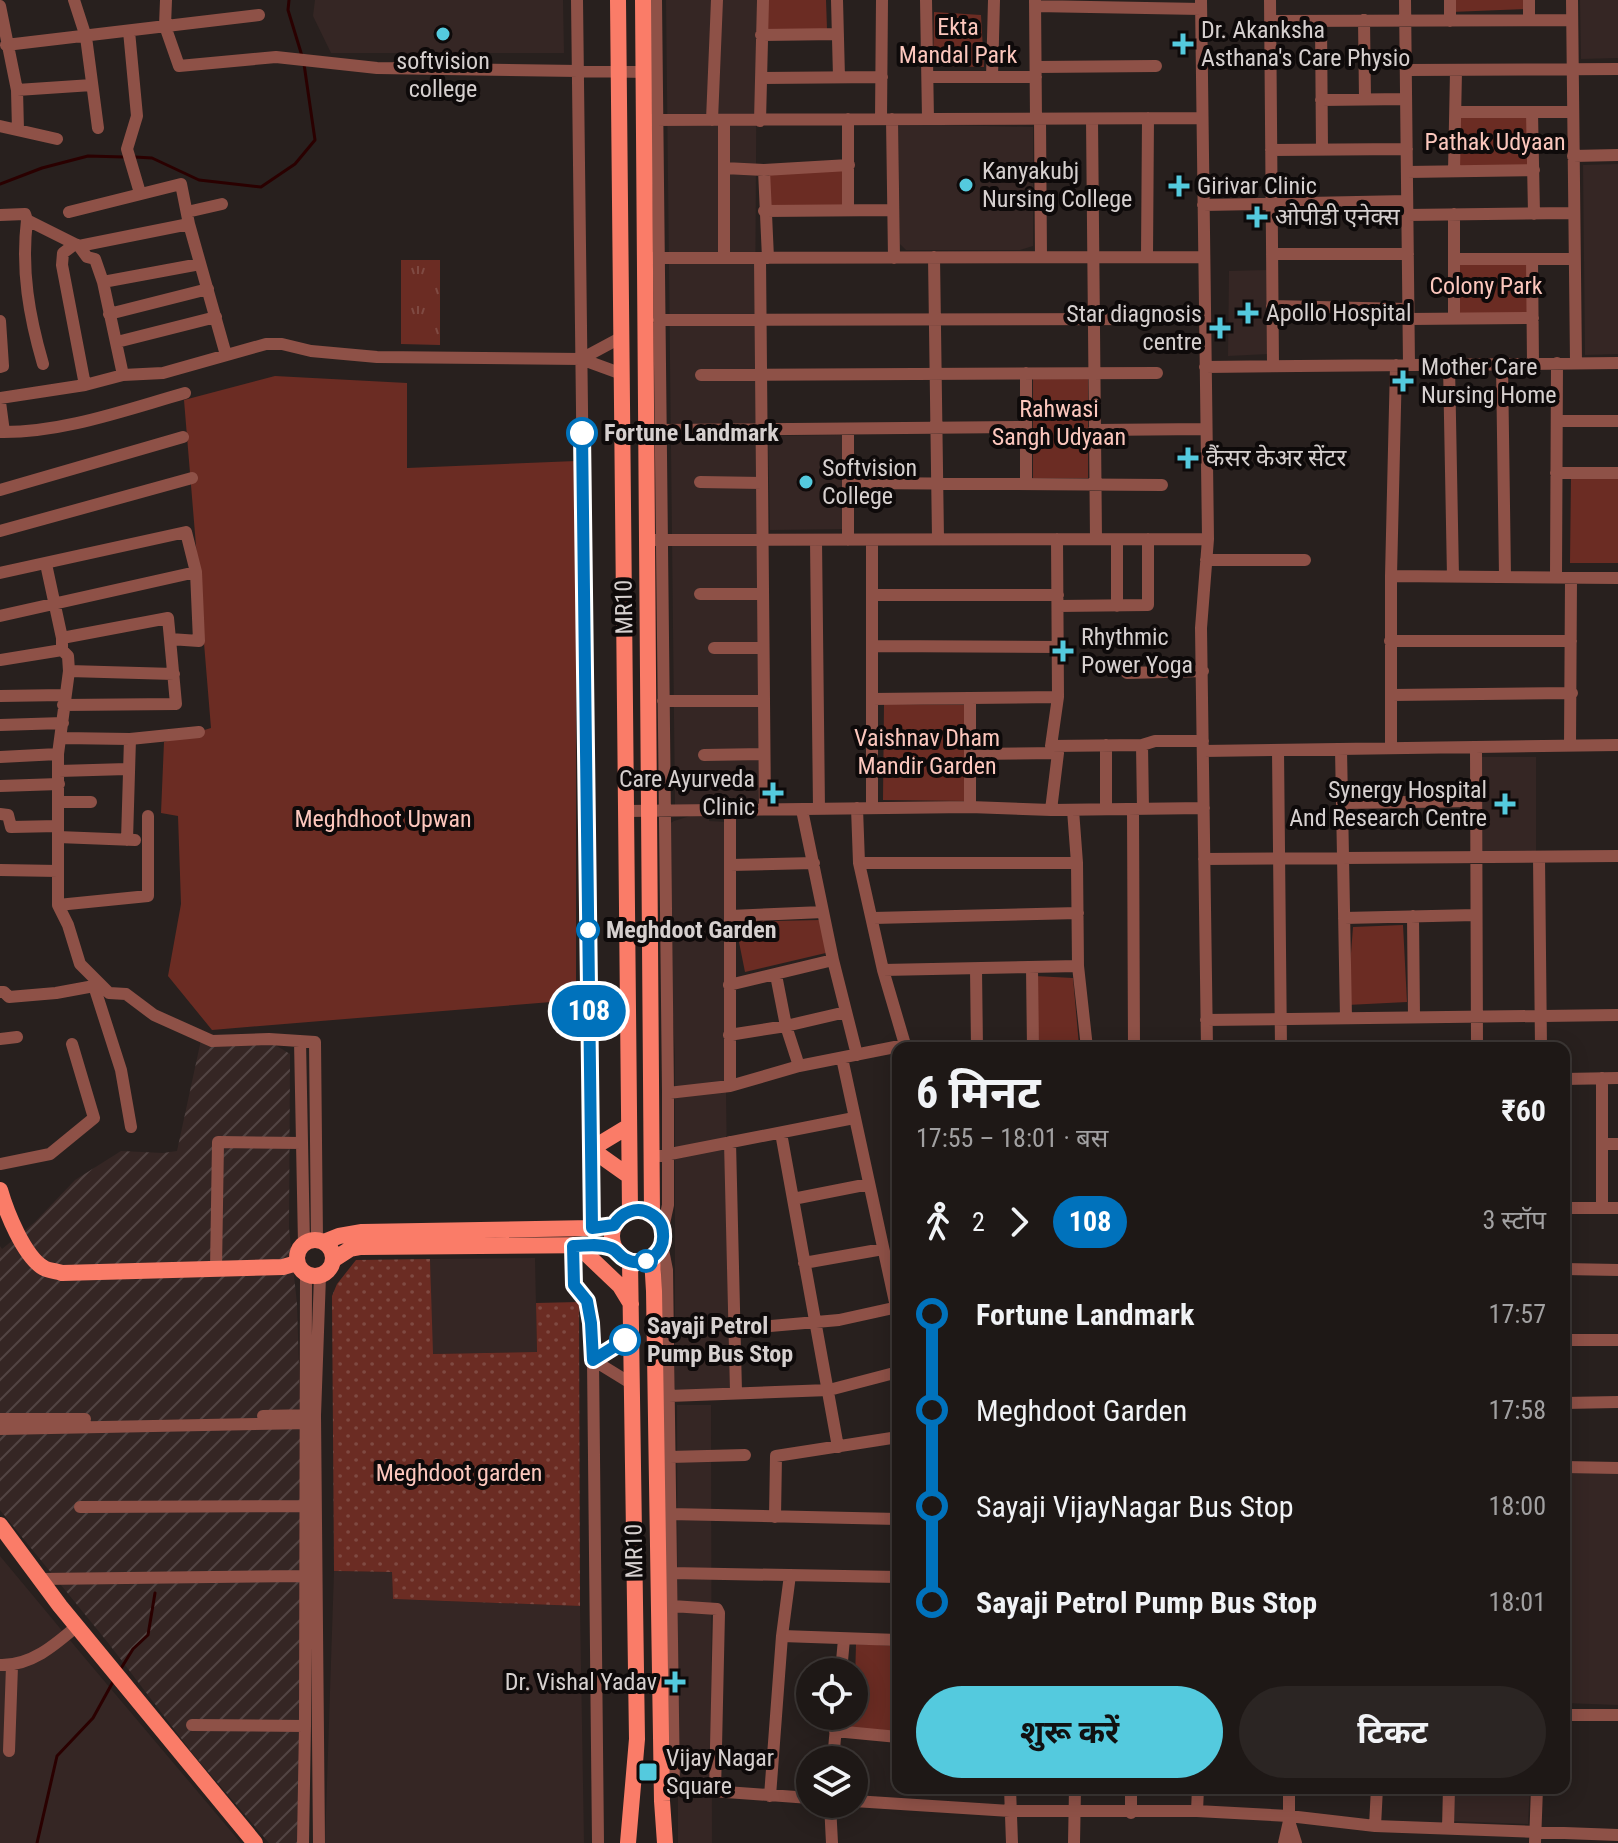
<!DOCTYPE html>
<html lang="hi">
<meta charset="utf-8">
<style>
:root{--surface:#1e1816;--page:#2b2523;--text:#f1f3f6;--muted:#a1a0a1;--line:#3c3735;--accent:#54cade}
body{margin:0;font-family:"Roboto Condensed","Noto Sans Devanagari",sans-serif;background:var(--page);color:var(--text);height:100vh;display:flex;flex-direction:column;font-size:30px;white-space:nowrap}
*{box-sizing:border-box;margin:0}
p{font-size:26px;color:var(--muted)}
.icon{flex:none;width:44px;height:44px;fill:none;stroke:currentColor;stroke-width:2;stroke-linecap:round;stroke-linejoin:round}
.map{position:relative;flex:1;overflow:hidden}
.sheet{position:absolute;left:892px;top:1042px;width:678px;height:752px;display:flex;flex-direction:column;background:var(--surface);border-radius:16px;box-shadow:0 4px 20px #0003,0 0 0 2px var(--line)}
.sheet>*{flex:none}
.badge{padding:0 16px;border-radius:26px;font-size:28px;line-height:52px}
.controls{position:absolute;left:796px;top:1658px;display:grid;gap:16px}
.controls a{display:grid;place-items:center;width:72px;height:72px;border-radius:50%;background:var(--surface);box-shadow:0 4px 20px #0003,0 0 0 2px var(--line);font-size:40px}
.map>.badge{position:absolute;translate:-50% -50%;box-shadow:0 0 0 4px #fff}
.legs{display:flex;align-items:center;gap:12px;height:88px;padding:0 24px;font-size:26px}
.legs p{margin-inline-start:auto}
.headline{display:flex;align-items:center;justify-content:space-between;height:136px;padding:0 24px}
h1{font-size:44px;font-weight:700;line-height:60px}
.cta{display:flex;gap:16px;margin-top:auto;padding:16px 24px}
.cta a{flex:1;height:92px;border-radius:48px;background:var(--accent);color:#111;font-size:32px;font-weight:700;line-height:92px;text-align:center}
.cta a+a{background:var(--page);color:var(--text)}
ul{padding:0 24px;list-style:none}
li{display:flex;align-items:center;gap:28px;height:96px;font-size:30px}
li i{display:grid;place-items:center;width:12px;height:100%;margin:0 10px;background:currentColor}
li i::after{content:'';width:20px;height:20px;margin:-10px;border:6px solid;border-radius:50%;background:var(--surface)}
li p{margin-inline-start:auto}
li:first-child i{background:linear-gradient(#0000 50%,currentColor 0)}
li:last-child i{background:linear-gradient(currentColor 50%,#0000 0)}
.map>svg:first-child{display:block}
</style>
<div class="map">
<svg width="1618" height="1843" viewBox="0 0 1618 1843">
<defs>
<pattern id="industrial-furrows" width="10" height="10" patternUnits="userSpaceOnUse" patternTransform="scale(2)"><rect width="10" height="10" fill="#352624"/><path d="M-1 1l2-2M0 10L10 0M9 11l2-2" fill="none" stroke="#524443"/></pattern>
<pattern id="grass-tufts" width="24" height="20" patternUnits="userSpaceOnUse" patternTransform="scale(2)"><rect width="24" height="20" fill="#6b2c23"/><path d="M3 7l-1-3M5 7V3M7 7l1-3M15 17l-1-3M17 17v-4M19 17l1-3" fill="none" stroke="#7f4a42"/></pattern>
<pattern id="garden-dots" width="8" height="8" patternUnits="userSpaceOnUse" patternTransform="scale(2)"><rect width="8" height="8" fill="#6b2c23"/><path d="M2 2h.1M6 6h.1" fill="none" stroke="#7f4a42" stroke-width="1.8" stroke-linecap="round"/></pattern>
</defs>
<rect width="100%" height="100%" fill="#28201e"/>
<path fill="#352624" d="M315,0H563L564,53H331L313,16Z
M666,0H757L755,328L762,805L675,807Z
M1580,0H1618V58L1581,59Z
M898,124L1033,127V246L1020,250H906L900,244Z
M1618,164V354L1585,355L1583,165Z
M1267,270L1269,354L1228,356L1229,271Z
M842,435L843,529L770,530L768,436Z
M1474,757H1536V852L1473,851Z
M709,810V821L727,822L726,1091L730,1389L675,1392V1057L664,827L674,821Z
M535,1258L537,1352L432,1354L430,1259Z
M677,1405H711L712,1843H678Z
M1564,1471L1618,1472V1705L1564,1703Z
M0,1556L84,1657L241,1843H0Z
M334,1571L392,1572L393,1599L580,1606L584,1843H325Z
M1451,1788H1530L1528,1824L1450,1821Z"/>
<path fill="url(#industrial-furrows)" d="M201,1040L272,1043L290,1054L289,1228L297,1304L301,1434V1767L298,1843H269L193,1754L109,1644L0,1510V1246L2,1249L35,1222L75,1180L121,1151L163,1153L177,1151Z"/>
<path fill="url(#grass-tufts)" d="M401,260H440V345L401,344Z"/>
<path fill="#6b2c23" d="M764,0H826L827,29L764,30Z
M1451,0H1526V9L1451,12Z
M934,12L981,15L984,67L933,66Z
M1460,117H1529V167H1460Z
M848,167L847,207H768L769,170Z
M1529,254L1530,313L1454,314L1458,263Z
M275,376L407,383V468L576,461V1000L212,1030L168,976L181,904L178,816L161,813L164,742L211,728L184,400Z
M1033,377H1088V478H1033Z
M1571,478L1618,479V563H1570Z
M884,704L964,705V801L883,800Z
M820,920L830,952L745,972L735,922Z
M1403,925L1407,1002L1347,1005L1353,927Z
M1035,976L1073,978L1079,1045L1077,1046L1039,1048Z
M856,1644L898,1646V1731L851,1728L852,1716H854Z"/>
<path fill="url(#garden-dots)" d="M430,1259L433,1354L537,1352L536,1303L579,1302L580,1606L393,1599L392,1572L334,1571L332,1296L337,1284L356,1260Z"/>
<g fill="none" stroke-linecap="round" stroke-linejoin="round">
<path stroke="#2a0000" stroke-width="3" d="M289,0L288,10L302,56
M135,157L152,158L199,180L261,187L295,164L315,140L304,64
M0,184L42,168L88,156L124,157
M120,1670L133,1649L148,1635L155,1593
M37,1843L57,1756L93,1718L114,1680"/>
<path stroke="#8e5147" stroke-width="12" d="M74,0L86,37L98,128
M166,0L165,26L179,66L276,57L377,68L649,72
M577,0L592,1228
M656,0L668,1093V1205L663,1228
M837,0L839,77
M926,0L928,119
M1035,0L1036,119
M1201,0L1208,539L1201,628L1207,1048
M1270,0L1273,366
M1405,0L1409,365
M1529,0V20
M1572,0L1576,363
M0,6L17,90L18,130
M1035,6L1201,9
M1364,20L1365,99
M1270,21L1572,20
M1321,21L1322,150
M1450,21V0
M129,31L137,116L127,149L140,193
M761,35L838,34
M6,45L259,15
M1036,67L1156,66
M1406,70L1618,69
M928,77H1036
M992,77L994,0
M761,78L882,77
M17,90L92,85
M1321,100L1406,99
M1457,112H1573
M1532,112L1534,214
M848,119V210
M881,119L882,0
M892,119L894,258
M1040,119L1041,257
M1092,119L1096,539
M651,120L1202,118
M712,120L717,0
M724,120V258
M760,121L763,0
M0,126L57,139
M1271,150L1407,149
M1573,156L1618,155
M724,168L764,170L849,165
M764,170L768,258
M1454,171L1456,71
M1407,172L1534,170
M1203,205L1407,201
M764,211L892,210
M69,212L181,184L189,224L226,355
M187,212L222,204
M0,215L25,214L27,220L79,246L87,257L95,259L103,282L123,375
M1407,215L1574,213
M27,220C21,270 29,316 43,364
M75,244L63,253L62,265L85,385
M79,246L189,224
M1272,254H1408
M934,257L938,539
M1147,257L1148,118
M652,258L1204,257
M760,258L765,809
M1454,259H1574
M1532,259L1533,364
M103,282L200,264
M1272,306L1408,309
M109,314L208,289
M1408,319L1533,318
M1454,319V214
M659,320L1158,319
M0,321L3,366L0,367
M117,342L216,317
M581,359L622,337
M1502,364L1505,576
M1449,365L1453,577
M1205,367L1618,363
M701,375L1157,373
M0,398L85,385L123,375L163,373L266,344H282L311,351L377,357L581,359L622,374
M0,402L4,432
M1557,421H1618
M660,430L1026,427
M1094,430L1206,429
M0,432C62,433 125,410 185,393
M1556,473H1618
M700,482L762,483
M848,483L1162,485
M1026,484V373
M0,490L183,437
M0,531L192,478
M655,540L1208,539
M816,540L819,809
M848,540V429
M872,540V808
M1206,560H1305
M46,564L62,638V650L68,656L69,671L58,754V905L68,925L80,964L109,993L126,994L154,1015L212,1041L269,1039L315,1042L317,1240
M0,573L186,532L196,572L199,641L170,639L176,704L63,705
M1391,576L1618,578
M1556,577L1557,363
M700,594H763
M872,595H1058
M1058,606L1148,605V539
M1117,606V540
M0,616L196,572
M62,638L168,618L170,639
M1390,641H1571
M872,646L1058,647
M714,648H763
M0,660L62,650
M69,671L174,674
M1127,673L1203,671
M1391,695L1572,693
M0,696L64,695
M872,699L1058,697
M663,701H764
M0,725L63,723
M62,738L130,739L199,732
M1142,745L1155,741H1203
M1051,746L1142,745L1143,809
M1570,746L1571,579
M1476,747L1477,1048
M1391,748V576L1396,365
M1341,749L1346,1018
M1278,750L1281,1048
M1203,751L1618,745
M970,754L1058,753
M704,755L764,754
M0,757L58,754
M59,771L127,769
M0,786L59,784
M59,802H91
M1342,803L1476,801
M970,807V698
M857,808L859,863L883,970L906,1048
M1106,809V745
M1133,809L1134,1048
M802,810L833,960L857,1055
M1051,810L1058,753L1051,746L1058,697L1057,539
M1073,810L1077,863L1078,966L1087,1048
M626,811L970,807L1051,810L1204,808
M0,814L8,815L11,827L58,826
M58,837L135,840
M127,840L130,739
M1539,857L1541,1048
M1204,859L1618,856
M859,863H1077
M730,865L814,863
M0,870L58,871
M58,905L148,896V816
M730,916L823,912
M1413,916L1414,1017
M873,918L1078,913
M1344,918L1476,915
M1032,968L1033,1048
M976,969L977,1048
M883,970L1078,966
M776,975L786,1026L799,1066
M729,985L833,960
M94,986L121,1070L131,1127
M0,992H4L9,997L56,993L94,986L97,982
M1206,1020L1618,1015
M729,1035L786,1026L846,1012
M0,1039L17,1037
M300,1041L304,1244
M842,1058L898,1316
M1564,1079L1618,1078
M730,1086V810
M668,1093L730,1086L799,1066L905,1045
M781,1133L838,1447
M730,1142L736,1392
M1602,1144H1618
M660,1156L854,1118
M0,1164L50,1154L94,1118L72,1044
M793,1199L869,1184
M1564,1208H1618
M1602,1208V1078
M662,1245L667,1270L674,1789
M573,1246L574,1285L587,1301L591,1323L593,1360L598,1843
M804,1263L883,1249
M216,1269L218,1142L302,1143
M1564,1269L1618,1270
M736,1329L839,1320L898,1307
M631,1336L593,1360L632,1384
M1564,1340H1618
M669,1396L829,1390L898,1372
M1564,1403L1618,1402
M263,1416L313,1415
M0,1419H85
M0,1429L312,1423
M670,1457L745,1455
M1564,1467L1618,1468
M80,1507L305,1506
M670,1514L898,1519
M775,1517L776,1456L898,1437
M671,1573L898,1577
M40,1579L305,1576
M672,1606L717,1609L719,1613L715,1792
M782,1636L898,1640
M0,1665C31,1666 55,1645 77,1626
M841,1672L844,1639
M1564,1715H1618
M192,1725L305,1726
M835,1731L898,1737
M9,1751L12,1666
M833,1760L837,1716
M670,1788L810,1798
M1010,1788L1012,1843
M770,1796L782,1636L790,1575
M854,1801L1010,1811H1197L1289,1816L1375,1826L1618,1835
M830,1804L832,1843
M1197,1811L1198,1788
M1131,1813V1788
M1289,1821L1296,1843
M1375,1826L1377,1788
M1448,1828L1449,1788
M303,1843L305,1726L306,1274
M319,1843L315,1415L320,1276
M1074,1843L1075,1788
M1284,1843L1289,1821V1788
M1535,1843L1537,1788"/>
<path stroke="#fa7c68" stroke-width="16" d="M618,0L630,1211
M643,0L652,1214
M629,1126L591,1149L629,1176
M0,1190C6,1211 24,1257 44,1268C49,1271 57,1271 62,1273L283,1267L297,1263
M612 1236a26 26 0 1 1 52 0a26 26 0 1 1-52 0Z
M297 1258a18 18 0 1 1 36 0a18 18 0 1 1-36 0Z
M324,1242L339,1236L362,1232L592,1228L614,1225
M578,1246L620,1286L631,1304
M652,1258L654,1291L662,1801L665,1843
M333,1260L350,1249L361,1247L601,1245L614,1249
M0,1525L60,1606L255,1843
M628,1843L637,1739L630,1261"/>
</g>
<g fill="none" stroke-linecap="round" stroke-linejoin="round">
<g stroke="#fff" stroke-width="18">
<path id="line-1" d="M582,433L592,1228L614,1225C621,1213 637,1205 651,1214C658,1218 663,1225 663,1234C665,1254 643,1269 625,1259C619,1256 617,1250 611,1248C599,1243 585,1246 573,1246L574,1285L587,1301L591,1323L593,1360L625,1340"/>
</g>
<use href="#line-1" stroke="#0072bc" stroke-width="12"/>
</g>
<g fill="#54cade" stroke="#0e0a0a" stroke-width="3">
<circle cx="443" cy="34" r="8"/>
<path d="M1179 32h8v8h8v8h-8v8h-8v-8h-8v-8h8z"/>
<circle cx="966" cy="185" r="8"/>
<path d="M1175 174h8v8h8v8h-8v8h-8v-8h-8v-8h8z"/>
<path d="M1253 205h8v8h8v8h-8v8h-8v-8h-8v-8h8z"/>
<path d="M1244 301h8v8h8v8h-8v8h-8v-8h-8v-8h8z"/>
<path d="M1216 316h8v8h8v8h-8v8h-8v-8h-8v-8h8z"/>
<path d="M1399 369h8v8h8v8h-8v8h-8v-8h-8v-8h8z"/>
<path d="M1184 446h8v8h8v8h-8v8h-8v-8h-8v-8h8z"/>
<circle cx="806" cy="482" r="8"/>
<path d="M1059 639h8v8h8v8h-8v8h-8v-8h-8v-8h8z"/>
<path d="M769 781h8v8h8v8h-8v8h-8v-8h-8v-8h8z"/>
<path d="M1501 792h8v8h8v8h-8v8h-8v-8h-8v-8h8z"/>
<path d="M671 1670h8v8h8v8h-8v8h-8v-8h-8v-8h8z"/>
<rect x="638" y="1762" width="20" height="20" rx="4"/>
</g>
<g fill="#fff" stroke="#0072bc" stroke-width="4">
<circle cx="582" cy="433" r="14"/>
<circle cx="588" cy="930" r="10"/>
<circle cx="646" cy="1261" r="10"/>
<circle cx="625" cy="1340" r="14"/>
</g>
<g text-anchor="middle" stroke-width="8" stroke-linejoin="round" paint-order="stroke">
<g font-size="24" fill="#fcc7bd" stroke="#0e0a0a">
<text x="958" y="35">Ekta<tspan x="958" dy="28">Mandal Park</tspan></text>
<text x="1495" y="150">Pathak Udyaan</text>
<text x="1486" y="294">Colony Park</text>
<text x="1059" y="417">Rahwasi<tspan x="1059" dy="28">Sangh Udyaan</tspan></text>
<text x="927" y="746">Vaishnav Dham<tspan x="927" dy="28">Mandir Garden</tspan></text>
<text x="383" y="827">Meghdhoot Upwan</text>
<text x="459" y="1481">Meghdoot garden</text>
</g>
<g font-size="24" fill="#d6d0cf" stroke="#0e0a0a" text-anchor="start">
<text x="1201" y="38">Dr. Akanksha<tspan x="1201" dy="28">Asthana's Care Physio</tspan></text>
<text x="443" y="69" text-anchor="middle">softvision<tspan x="443" dy="28">college</tspan></text>
<text x="982" y="179">Kanyakubj<tspan x="982" dy="28">Nursing College</tspan></text>
<text x="1197" y="194">Girivar Clinic</text>
<text x="1275" y="225">ओपीडी एनेक्स</text>
<text x="1266" y="321">Apollo Hospital</text>
<text x="1202" y="322" text-anchor="end">Star diagnosis<tspan x="1202" dy="28">centre</tspan></text>
<text x="1421" y="375">Mother Care<tspan x="1421" dy="28">Nursing Home</tspan></text>
<text x="1206" y="466">कैंसर केअर सेंटर</text>
<text x="822" y="476">Softvision<tspan x="822" dy="28">College</tspan></text>
<text x="1081" y="645">Rhythmic<tspan x="1081" dy="28">Power Yoga</tspan></text>
<text x="755" y="787" text-anchor="end">Care Ayurveda<tspan x="755" dy="28">Clinic</tspan></text>
<text x="1487" y="798" text-anchor="end">Synergy Hospital<tspan x="1487" dy="28">And Research Centre</tspan></text>
<text x="657" y="1690" text-anchor="end">Dr. Vishal Yadav</text>
<text x="666" y="1766">Vijay Nagar<tspan x="666" dy="28">Square</tspan></text>
</g>
<g font-size="24" font-weight="bold" fill="#d6d0cf" stroke="#0e0a0a" text-anchor="start">
<text x="604" y="441">Fortune Landmark</text>
<text x="606" y="938">Meghdoot Garden</text>
<text x="647" y="1334">Sayaji Petrol<tspan x="647" dy="28">Pump Bus Stop</tspan></text>
</g>
<g font-size="24" fill="#d6d0cf" stroke="#0e0a0a">
<text transform="translate(624 607) rotate(-91)" y="8">MR10</text>
<text transform="translate(634 1551) rotate(-91)" y="8">MR10</text>
</g>
</g>
</svg>
<div class="controls">
<a><svg class="icon" aria-label="locate" viewBox="0 0 24 24"><circle cx="12" cy="12" r="6"/><path d="M12 2v4M12 18v4M2 12h4M18 12h4"/></svg></a>
<a><svg class="icon" aria-label="layers" viewBox="0 0 24 24"><path d="M12 4l9 5-9 5-9-5zM3 14l9 5 9-5"/></svg></a>
</div>
<b class="badge" style="left:589px;top:1011px;background:#0072bc;color:#fff">108</b>
<section class="sheet">
<div class="headline"><div><h1>6 मिनट</h1><p>17:55 – 18:01 · बस</p></div><b>₹60</b></div>
<div class="legs"><svg class="icon" aria-label="walk" viewBox="0 0 24 24"><circle cx="13" cy="4" r="2"/><path d="M13 8l-2 6 4 7M11 14l-3 7M7 12l3-4h3l4 4"/></svg>2<svg class="icon" aria-label="forward" viewBox="0 0 24 24"><path d="M9 5l7 7-7 7"/></svg><b class="badge" style="background:#0072bc;color:#fff">108</b><p>3 स्टॉप</p></div>
<ul>
<li><i style="color:#0072bc"></i><b>Fortune Landmark</b><p>17:57</p></li>
<li><i style="color:#0072bc"></i><span>Meghdoot Garden</span><p>17:58</p></li>
<li><i style="color:#0072bc"></i><span>Sayaji VijayNagar Bus Stop</span><p>18:00</p></li>
<li><i style="color:#0072bc"></i><b>Sayaji Petrol Pump Bus Stop</b><p>18:01</p></li>
</ul>
<div class="cta"><a>शुरू करें</a><a>टिकट</a></div>
</section>
</div>
